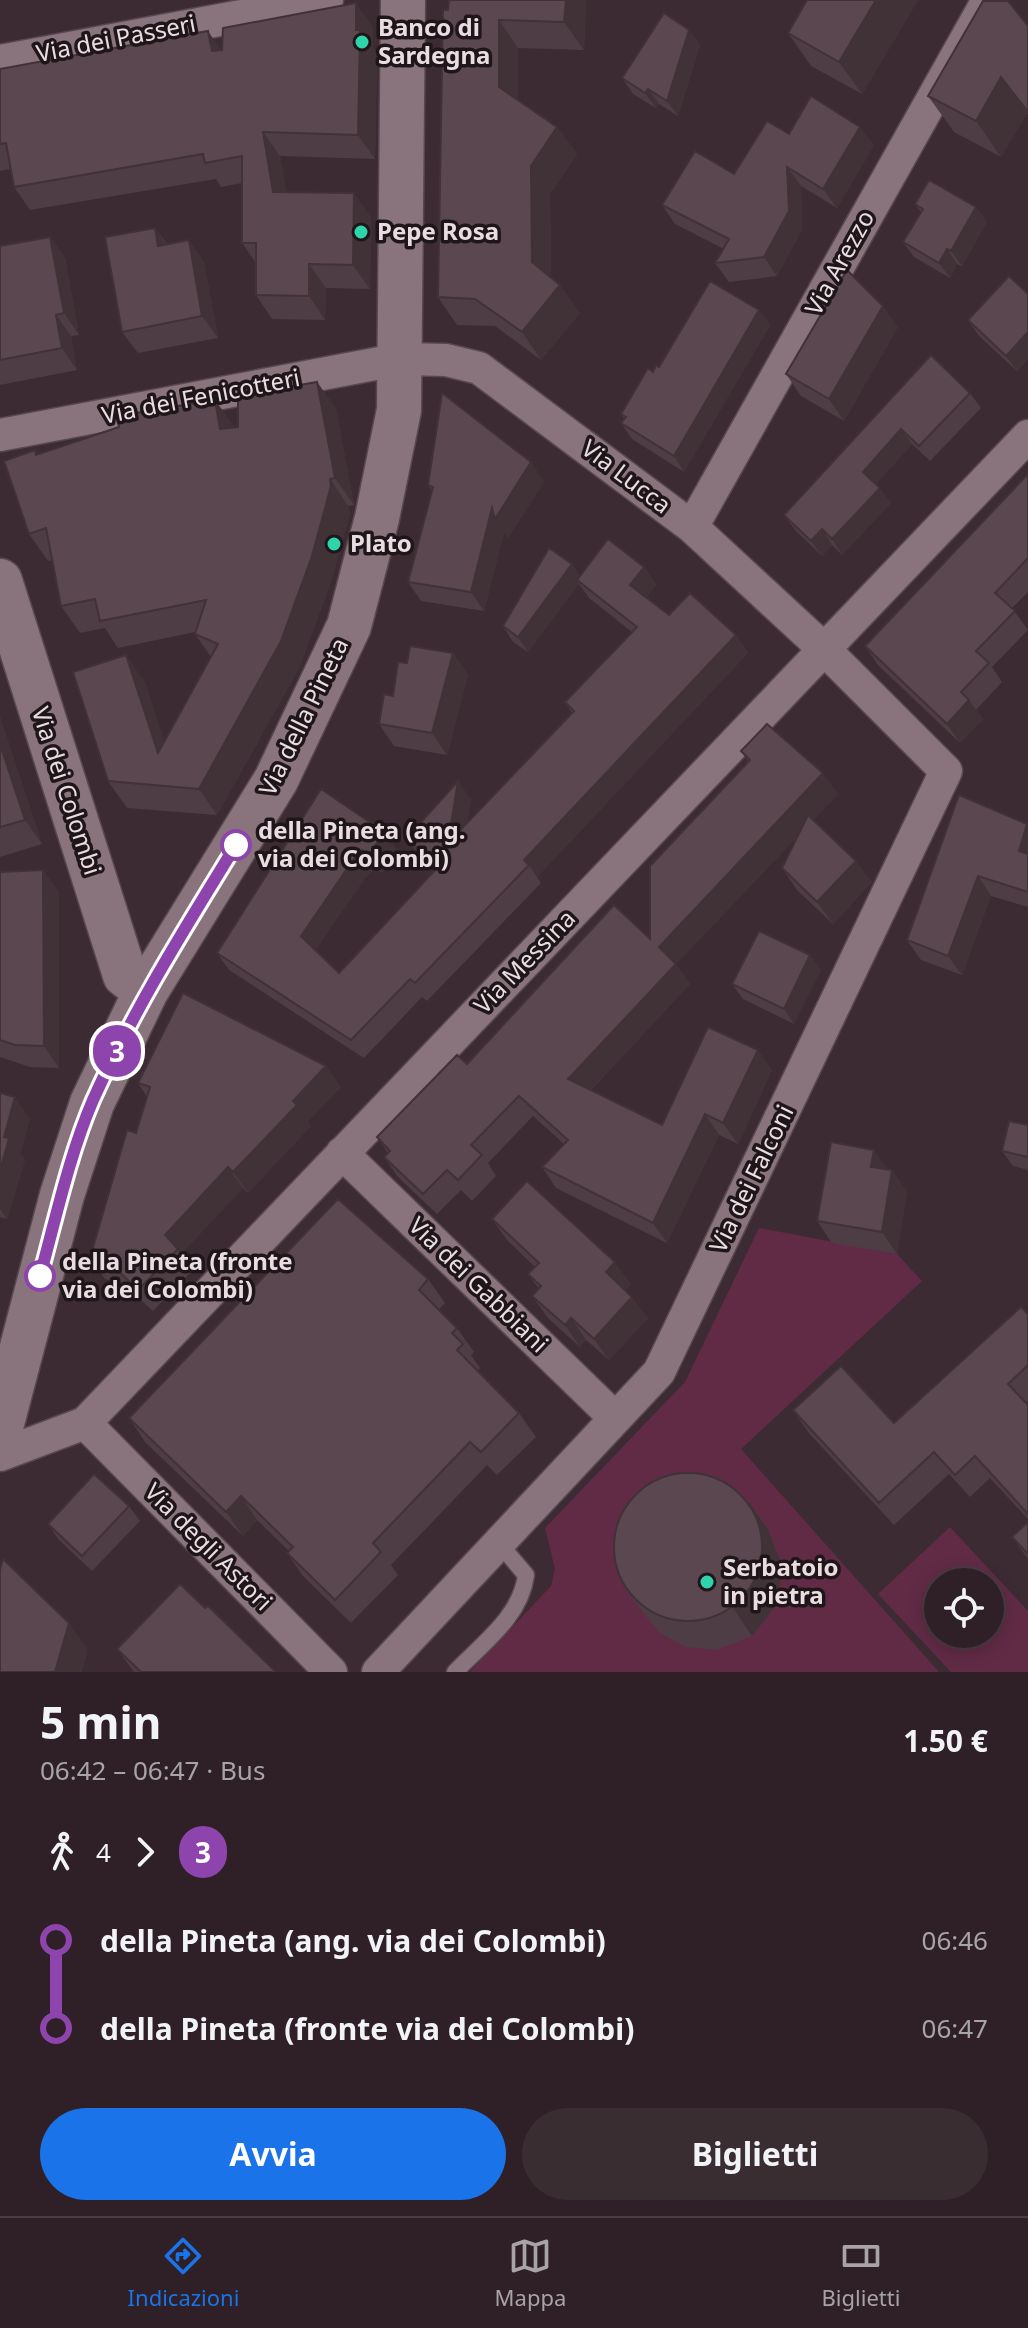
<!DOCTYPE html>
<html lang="it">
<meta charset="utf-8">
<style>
:root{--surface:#2e2026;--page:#3a2d32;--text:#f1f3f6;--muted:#a7a3a7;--line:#493e43;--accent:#1a73e8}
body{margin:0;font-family:"Noto Sans",sans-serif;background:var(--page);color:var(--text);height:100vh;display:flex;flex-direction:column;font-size:30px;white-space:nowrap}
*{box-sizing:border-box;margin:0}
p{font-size:26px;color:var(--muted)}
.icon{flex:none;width:44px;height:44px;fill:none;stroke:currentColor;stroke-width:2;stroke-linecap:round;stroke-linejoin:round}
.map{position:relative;height:1672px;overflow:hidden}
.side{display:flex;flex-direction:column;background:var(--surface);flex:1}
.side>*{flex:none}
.badge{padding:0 16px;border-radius:26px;font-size:28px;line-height:52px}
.buttons{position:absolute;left:924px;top:1568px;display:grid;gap:16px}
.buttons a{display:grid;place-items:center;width:80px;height:80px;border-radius:50%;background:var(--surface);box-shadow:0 4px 20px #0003,0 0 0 2px var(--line);font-size:40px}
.map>.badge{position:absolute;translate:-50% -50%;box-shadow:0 0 0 4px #fff}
.legs{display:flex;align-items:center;gap:12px;height:88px;padding:0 40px;font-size:26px}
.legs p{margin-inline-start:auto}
.head{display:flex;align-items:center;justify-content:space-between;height:136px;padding:0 40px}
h1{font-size:44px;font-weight:700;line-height:60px}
.cta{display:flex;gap:16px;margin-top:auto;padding:16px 40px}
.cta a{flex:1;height:92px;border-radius:48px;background:var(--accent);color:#fff;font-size:32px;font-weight:700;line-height:92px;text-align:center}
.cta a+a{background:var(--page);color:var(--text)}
ul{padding:0 40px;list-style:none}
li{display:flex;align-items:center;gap:28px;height:88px;font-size:30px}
li i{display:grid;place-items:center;width:12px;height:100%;margin:0 10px;background:currentColor}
li i::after{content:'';width:20px;height:20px;margin:-10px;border:6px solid;border-radius:50%;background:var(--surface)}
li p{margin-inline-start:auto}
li:first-child i{background:linear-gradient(#0000 50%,currentColor 0)}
li:last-child i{background:linear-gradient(currentColor 50%,#0000 0)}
.menu{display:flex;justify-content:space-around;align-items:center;height:112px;border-top:2px solid var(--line);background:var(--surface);font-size:22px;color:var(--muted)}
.menu a{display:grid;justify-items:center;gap:4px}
.menu .active{color:var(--accent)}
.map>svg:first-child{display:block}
</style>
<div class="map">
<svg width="1028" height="1672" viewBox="0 0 1028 1672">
<rect width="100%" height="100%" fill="#3d2b33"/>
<path fill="#612b46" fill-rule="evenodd" d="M759,1228L897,1254L922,1281L741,1449L939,1672H470L551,1586L555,1569L545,1528L685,1382Z
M950,1527L1028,1611V1672H951L878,1594ZM990,1582V1634H938V1582Z"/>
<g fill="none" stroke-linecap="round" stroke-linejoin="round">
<g stroke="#57484f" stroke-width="19">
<path id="lane" d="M455,1672C483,1643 521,1616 526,1575L498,1542"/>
</g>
<g stroke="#57484f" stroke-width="35">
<path id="street" d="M0,61L327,0
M0,435L401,359L446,360L479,368L692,527L824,649L946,771L659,1372L378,1672
M692,527L988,0
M342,1153L614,1417
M85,1423L331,1672
M0,1455L85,1423L1028,436"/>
</g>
<g stroke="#57484f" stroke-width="47">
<path id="secondary" d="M0,581L125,975L146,991
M0,1431L62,1195L92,1103L146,991L276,780L349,626L377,518L399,410L403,0"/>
</g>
<use href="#lane" stroke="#89737d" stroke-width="16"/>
<use href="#street" stroke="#89737d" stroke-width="32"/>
<use href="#secondary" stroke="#89737d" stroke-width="44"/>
</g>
<path fill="#4e3d44" d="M586,0L584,50L518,48V100L557,127L577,154L550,194L551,278L580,313L541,360L495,326L457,325L438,297L443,10Z
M807,0H918L862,94L811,66L788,33Z
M1028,26V115L1027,113L1001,157L954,132L928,96Z
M373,27V48L377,54L375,159L280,156L286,192L371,217L370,289L326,288L325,320L272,319L256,295V263L242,243V183L221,187L216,179L30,210L14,187L10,169L0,171V69L221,50Z
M689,30L700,45L678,116L659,104L656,108L633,94L622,78Z
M874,145L837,208L801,186L802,230L777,276L729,282L715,263L724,249L675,224L662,205L734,174Z
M915,204L976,207L987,222L962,266L957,264L950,278L914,257L903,242L921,212Z
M155,228L167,244L204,262L218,338L138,353L122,332Z
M50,237L65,258L79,335L71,336L77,370L0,385V246Z
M1028,294V359L1017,371L978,335L968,320Z
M759,310L770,325L684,472L632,439L621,423L624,419L621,414L653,372Z
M898,327L844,421L801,396L786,374Z
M931,355L970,393L981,408L930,461L912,444L876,484L891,503L842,555L832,545L822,556L795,530L784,515Z
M317,382L336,409L354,505L348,506L350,513L331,582L299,668L217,815L127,808L108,781L145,682L164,742L211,657L195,634V632L118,648L105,628L80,633L61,606L52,560L48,561L29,534L38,455L234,426V428L238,427Z
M531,462L544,482L508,538L504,532L484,611L421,601L408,582L432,491L428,485Z
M1028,474V592L1012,608L1028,630L992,667L1002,682L976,710L983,719L960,743L878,665L865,646Z
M644,567L656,585L646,598L669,615L736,635L748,653L537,877L541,883L427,1001L422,997L364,1058L229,970L217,953L321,789L397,850L382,873L375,868L365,878L315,950L339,973L435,870L420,856L407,838L471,799L467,823L572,713L565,702L632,632L589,598L579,584L528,652L513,642L503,626L580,576Z
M453,653L468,675L447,755L394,746L379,724L407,663Z
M0,717L42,844L0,857Z
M741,751L838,794L813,820L872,882L833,924L797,890L782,868L798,836L676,964L690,984L591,1090L662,1125L772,1070L738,1144L719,1135L667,1243L556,1188L542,1167L564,1144L533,1116L488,1163L496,1176L472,1201L461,1190L437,1214L398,1177L384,1157L388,1153L377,1137L467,1064L650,939L748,761Z
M1027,824L1028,826V907L991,896L962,975L921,960L907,940Z
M0,872L59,891V1068L30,1067L0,1057Z
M821,970L794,1024L743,999L732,984Z
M138,1083L341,1087L308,1121L311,1126L248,1193L243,1188L181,1254L193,1270L153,1311L125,1285L105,1279L90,1258L136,1133L147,1097Z
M0,1093L30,1119L20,1154L25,1160L7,1219L0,1217Z
M1028,1125V1170L1013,1166L1002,1151Z
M892,1170L907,1192L897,1254L832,1243L817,1221Z
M492,1219L631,1284L625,1290L648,1318L609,1360L586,1340L580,1347L548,1318L532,1296L539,1289L528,1274L535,1267L507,1240Z
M428,1279L445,1303L438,1310L457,1328L474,1352L471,1355L480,1368L477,1371L519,1413L536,1437L497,1475L487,1465L391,1565L398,1575L351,1623L303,1576L287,1553L289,1551L257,1520L243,1536L145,1442L129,1418Z
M1028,1314V1401L1026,1403L1028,1405V1519L990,1478L970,1497L949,1474L894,1525L808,1432L793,1410L894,1423Z
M749,1502L768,1530L782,1565L777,1604L752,1636L716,1650L686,1647L661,1634L644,1614L624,1587Z
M129,1506L140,1521L92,1571L58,1539L48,1524Z
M1028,1522V1559L1012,1537Z
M205,1608L276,1672H134L117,1649Z"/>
<path fill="#403237" d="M566,0H586L584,50L564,22Z
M876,0H918L862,94L839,62Z
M356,3L373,27V48L377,54L375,159L358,135Z
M499,20L518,48V114L499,87Z
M689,30L700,45L678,116L667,101Z
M208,31L224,55L212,51Z
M1001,77L1027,113L1001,157L976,121Z
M648,89L659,104L656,108L645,93Z
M557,127L577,154L550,194L551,290L532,262L531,166Z
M860,127L874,145L837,208L823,189Z
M263,132L280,156L290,216L273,192Z
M787,167L801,186L802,230L777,276L764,257Z
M354,193L371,217L370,289L353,265Z
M976,207L987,222L962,266L951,251Z
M155,228L170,250L158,246Z
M50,237L65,258L79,335L64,313Z
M189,240L204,262L218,338L202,316Z
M947,249L957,264L950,278L939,263Z
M309,264L326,288L325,320L309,296Z
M560,285L580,313L541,360L522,332Z
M883,306L898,327L844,421L829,399Z
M759,310L770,325L684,472L674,456Z
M56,315L71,336L77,370L62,348Z
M1028,332V359L1017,371L1006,356Z
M317,382L336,409L354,505L335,478Z
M215,400L234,426L239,456L220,429Z
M901,429L912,444L873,487L863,472Z
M531,462L544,482L508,538L504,532L484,611L471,592L492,508Z
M330,479L348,506L350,513L331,582L299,668L217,815L199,789Z
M880,488L891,503L842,555L832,539Z
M822,529L832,545L822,556L811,541Z
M572,564L583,580H577L579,584L528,652L518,637Z
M644,567L656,585L642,603L630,585Z
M736,635L748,653L537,877L529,865L524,860Z
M453,653L468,675L447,755L432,733Z
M126,655L145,682L177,780L158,753Z
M969,700L983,719L960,743L947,724Z
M0,717L42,844L25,820L0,744Z
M823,773L838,794L676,964L690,984L582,1099L568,1079L659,947Z
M458,781L471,799L460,861L448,843Z
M1027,824L1028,826V863L1019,851Z
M384,832L397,850L382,873L369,855Z
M362,850L375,868L365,878L313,954L301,936L353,860Z
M856,861L872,882L833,924L817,902Z
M43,870L59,891V1068L44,1046Z
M978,876L991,896L962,975L948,956Z
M810,955L821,970L794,1024L784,1009Z
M758,1050L772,1070L738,1144L723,1123Z
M326,1066L341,1087L308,1121L311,1126L248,1193L233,1172L293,1101Z
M15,1097L30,1119L20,1154L25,1160L7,1219L0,1209V1171L4,1137Z
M705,1114L719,1135L667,1243L653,1223Z
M874,1150L889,1171L871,1167Z
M228,1167L243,1188L181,1254L165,1235Z
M892,1170L907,1192L897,1254L882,1232Z
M615,1262L631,1284L621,1294L606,1272Z
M632,1297L648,1318L609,1360L594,1339Z
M571,1318L586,1340L580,1347L565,1325Z
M241,1496L257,1520L243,1536L226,1512Z
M749,1502L768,1530L782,1565L777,1604L752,1636L733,1608Z
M69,1623L88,1650L82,1672H55Z"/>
<path fill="#5b474f" stroke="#403237" stroke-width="2" d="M449,0H566L564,22L499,20V87L557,127L531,166L532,262L560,285L522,332L475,299L438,297L443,10H448Z
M807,0H876L839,62L788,33Z
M983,1H1008L1028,26V112L1001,77L976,121L928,96Z
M356,3V30H360L358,135L263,132L273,192L354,193L353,265L309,264V296L256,295V243H242V156L205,163L203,154L14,187L6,143L0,144V69L208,31L212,51L222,50L223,28Z
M664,13L689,30L667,101L648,89L645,93L622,78Z
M811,96L860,127L823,189L787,167L789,211L764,257L715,263L729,239L662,205L695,151L734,174L767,121L789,134Z
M929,180L976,207L951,251L947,249L939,263L903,242L923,209L915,204Z
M155,228L158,246L189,240L202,316L122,332L105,237Z
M50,237L64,313L56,315L62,348L0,360V246Z
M847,270L883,306L829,399L786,374Z
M1009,276L1028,294V332L1006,356L968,320Z
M710,281L759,310L674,456L621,423L626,417L621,414L648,368L653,372L656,365L659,367Z
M931,355L970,393L919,446L901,429L863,472L880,488L832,539L822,529L811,541L784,515Z
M317,382L335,478L330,479L331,486L312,556L281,641L199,789L108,781L73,672L126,655L158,753L218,644L195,634L206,600L100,621L95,599L61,606L46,528L29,534L4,461L35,450L36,455L119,427L117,416L215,400L220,429L238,427V396Z
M442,393L531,462L495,519L492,508L471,592L408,582L433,487L428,485Z
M1028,474V558L995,593L1015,611L976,651L989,663L961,692L969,700L947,724L865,646Z
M608,539L644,567L630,585L669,615L690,593L736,635L524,860L529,865L415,983L410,979L351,1040L217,953L321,789L384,832L369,855L362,850L353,860L301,936L339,973L438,867L407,838L458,781L448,843L574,711L565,702L637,627L577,580Z
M549,548L572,564L518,637L503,626Z
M410,646L453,653L432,733L379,724L384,694L393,696L398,662L407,663Z
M767,724L823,773L659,947L676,964L568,1079L662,1125L708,1027L758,1050L723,1123L705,1114L653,1223L542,1167L568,1140L519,1096L471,1145L482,1155L458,1180L447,1170L423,1194L384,1157L390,1151L377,1137L457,1055L467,1064L614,905L650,939V866L750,760L741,751Z
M0,744L25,820L0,827Z
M959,795L1027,824L1019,851L1028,854V892L978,876L948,956L907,940Z
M808,815L856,861L817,902L782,868Z
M43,870L44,1046L15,1045L0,1040V872Z
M759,931L810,955L784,1009L732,984Z
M183,993L326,1066L293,1101L297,1105L233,1172L228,1167L165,1235L178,1249L138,1290L111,1264L90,1258L127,1130L136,1133L150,1087L138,1083Z
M0,1093L15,1097L4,1137L9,1138L0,1171Z
M1009,1121L1028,1125V1157L1002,1151Z
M831,1142L874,1150L871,1167L892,1170L882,1232L817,1221Z
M527,1181L615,1262L606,1272L632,1297L594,1339L571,1318L565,1325L532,1296L541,1286L528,1274L539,1263L492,1219Z
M338,1199L428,1279L419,1290L457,1328L452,1333L463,1344L457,1350L519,1413L481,1452L470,1442L373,1543L381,1552L335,1600L287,1553L293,1547L241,1496L226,1512L129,1418Z
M1021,1307L1028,1314V1365L1008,1384L1028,1405V1514L975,1456L955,1475L934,1452L879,1503L793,1410L841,1366L894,1423Z
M614 1547a74 74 0 1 1 148 0a74 74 0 1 1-148 0Z
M94,1474L129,1506L82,1556L48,1524Z
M1028,1522V1554L1012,1537Z
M3,1559L69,1623L55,1672H0V1570Z
M180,1584L205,1608L208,1606L276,1672H141L117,1649Z"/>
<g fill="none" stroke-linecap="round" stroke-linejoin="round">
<g stroke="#fff" stroke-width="18">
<path id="line-1" d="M40,1276C56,1218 69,1156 93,1100C133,1011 185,928 236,845"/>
</g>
<use href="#line-1" stroke="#8e44ad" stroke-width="12"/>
</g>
<g fill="#30d4aa" stroke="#1f161a" stroke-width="3">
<circle cx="362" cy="42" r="8"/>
<circle cx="361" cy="232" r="8"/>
<circle cx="334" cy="544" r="8"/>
<circle cx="707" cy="1582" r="8"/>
</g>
<g fill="#fff" stroke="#8e44ad" stroke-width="4">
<circle cx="236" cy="845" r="14"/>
<circle cx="40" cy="1276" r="14"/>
</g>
<g text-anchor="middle" stroke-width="7" stroke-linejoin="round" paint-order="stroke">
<g font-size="24" font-weight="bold" fill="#eadde2" stroke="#1f161a" text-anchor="start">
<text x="378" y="36">Banco di<tspan x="378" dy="28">Sardegna</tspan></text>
<text x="377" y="240">Pepe Rosa</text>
<text x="350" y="552">Plato</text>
<text x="723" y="1576">Serbatoio<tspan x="723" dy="28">in pietra</tspan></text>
</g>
<g font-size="24" fill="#eadde2" stroke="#1f161a">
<text transform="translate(116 39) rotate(-11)" y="8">Via dei Passeri</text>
<text transform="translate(840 263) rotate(-61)" y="8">Via Arezzo</text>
<text transform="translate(201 397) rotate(-11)" y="8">Via dei Fenicotteri</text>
<text transform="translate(626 477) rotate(37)" y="8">Via Lucca</text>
<text transform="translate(304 717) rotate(-64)" y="8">Via della Pineta</text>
<text transform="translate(66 791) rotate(72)" y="8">Via dei Colombi</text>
<text transform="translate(525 962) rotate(-46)" y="8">Via Messina</text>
<text transform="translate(752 1179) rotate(-64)" y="8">Via dei Falconi</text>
<text transform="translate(478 1285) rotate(44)" y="8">Via dei Gabbiani</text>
<text transform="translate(208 1547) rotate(45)" y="8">Via degli Astori</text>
</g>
<g font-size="24" font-weight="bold" fill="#eadde2" stroke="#1f161a" text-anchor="start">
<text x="258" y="839">della Pineta (ang.<tspan x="258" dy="28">via dei Colombi)</tspan></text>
<text x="62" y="1270">della Pineta (fronte<tspan x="62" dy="28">via dei Colombi)</tspan></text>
</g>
</g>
</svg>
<div class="buttons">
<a><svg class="icon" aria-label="locate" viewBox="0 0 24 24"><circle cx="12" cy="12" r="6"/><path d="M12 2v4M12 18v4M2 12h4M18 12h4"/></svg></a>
</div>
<b class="badge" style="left:117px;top:1051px;background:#8e44ad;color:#fff">3</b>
</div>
<section class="side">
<div class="head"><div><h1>5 min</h1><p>06:42 – 06:47 · Bus</p></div><b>1.50 €</b></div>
<div class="legs"><svg class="icon" aria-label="walk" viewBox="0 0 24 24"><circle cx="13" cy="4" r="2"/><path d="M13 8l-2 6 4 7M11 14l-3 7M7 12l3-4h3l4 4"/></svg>4<svg class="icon" aria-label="forward" viewBox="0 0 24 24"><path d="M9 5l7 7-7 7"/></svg><b class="badge" style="background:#8e44ad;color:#fff">3</b></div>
<ul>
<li><i style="color:#8e44ad"></i><b>della Pineta (ang. via dei Colombi)</b><p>06:46</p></li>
<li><i style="color:#8e44ad"></i><b>della Pineta (fronte via dei Colombi)</b><p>06:47</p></li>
</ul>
<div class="cta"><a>Avvia</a><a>Biglietti</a></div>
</section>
<nav class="menu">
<a class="active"><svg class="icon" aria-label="directions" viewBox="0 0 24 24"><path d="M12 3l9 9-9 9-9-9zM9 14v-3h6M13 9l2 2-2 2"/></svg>Indicazioni</a>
<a><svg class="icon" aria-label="map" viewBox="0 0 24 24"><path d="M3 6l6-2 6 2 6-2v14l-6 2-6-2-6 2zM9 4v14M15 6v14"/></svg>Mappa</a>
<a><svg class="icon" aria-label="tickets" viewBox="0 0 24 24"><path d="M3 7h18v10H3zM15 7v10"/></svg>Biglietti</a>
</nav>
